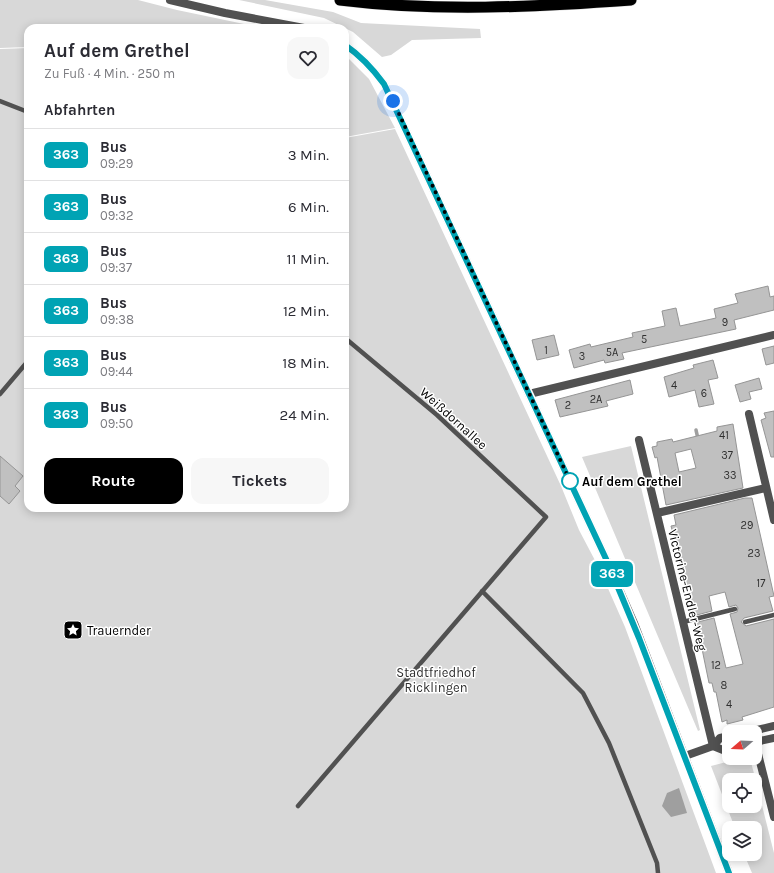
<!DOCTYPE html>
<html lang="de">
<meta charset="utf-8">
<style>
:root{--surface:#fff;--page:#f7f7f7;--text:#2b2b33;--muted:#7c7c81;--line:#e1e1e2;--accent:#000}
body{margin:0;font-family:Karla,sans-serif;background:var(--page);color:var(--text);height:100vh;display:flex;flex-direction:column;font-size:15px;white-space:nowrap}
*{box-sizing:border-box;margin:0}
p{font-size:13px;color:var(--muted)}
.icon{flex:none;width:22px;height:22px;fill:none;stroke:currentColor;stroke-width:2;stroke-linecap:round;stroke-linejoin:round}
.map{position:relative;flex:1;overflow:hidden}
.side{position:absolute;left:24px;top:24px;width:325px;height:488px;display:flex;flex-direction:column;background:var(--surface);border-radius:12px;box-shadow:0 2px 10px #0003}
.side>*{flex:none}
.badge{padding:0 8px;border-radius:6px;font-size:14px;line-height:26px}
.needle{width:26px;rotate:251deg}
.buttons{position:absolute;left:722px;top:725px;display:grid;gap:8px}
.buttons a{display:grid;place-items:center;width:40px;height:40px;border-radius:8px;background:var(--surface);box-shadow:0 2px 10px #0003;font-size:20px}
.you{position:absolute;width:20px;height:20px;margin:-10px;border:3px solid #fff;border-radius:50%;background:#1a73e8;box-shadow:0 0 0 6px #1a73e833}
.map>.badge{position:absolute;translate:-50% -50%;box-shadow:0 0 0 2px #fff}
h2{padding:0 20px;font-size:15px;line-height:36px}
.round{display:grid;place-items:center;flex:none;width:42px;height:42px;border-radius:12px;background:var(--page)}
.head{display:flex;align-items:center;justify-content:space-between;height:68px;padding:0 20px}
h1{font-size:19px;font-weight:700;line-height:30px}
.button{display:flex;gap:8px;margin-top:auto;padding:8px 20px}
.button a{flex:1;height:46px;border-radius:12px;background:var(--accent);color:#fff;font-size:16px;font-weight:700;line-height:46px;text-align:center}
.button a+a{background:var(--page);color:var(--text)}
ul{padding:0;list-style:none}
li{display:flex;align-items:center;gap:12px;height:52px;padding:0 20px;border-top:1px solid var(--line)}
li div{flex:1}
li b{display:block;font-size:15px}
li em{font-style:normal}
li .badge{min-width:44px;font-weight:700;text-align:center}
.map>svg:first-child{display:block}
</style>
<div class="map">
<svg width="774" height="873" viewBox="0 0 774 873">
<rect width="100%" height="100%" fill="#fff"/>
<path fill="#d8d8d8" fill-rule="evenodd" d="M0,0H138L177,10L263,28H28V47L0,48Z
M239,0H265L333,12L361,23L480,29L481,38L412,40L391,55L382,57L353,32L324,18Z
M28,48V508H345V138L395,129L561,486L579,530L599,568L625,627L716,873H0V49Z
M345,55L369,79L395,128L345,137Z
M631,446L700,730L698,731L582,457Z
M742,758H750L774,853V873H752L744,854H755V828H735L711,766ZM729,780H755V806H729Z"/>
<path fill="#9f9f9f" d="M679,788L687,813L671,817L662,806L667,793Z"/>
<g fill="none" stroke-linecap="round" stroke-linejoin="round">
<path stroke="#9f9f9f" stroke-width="3.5" d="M696,430L698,439"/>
</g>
<path fill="#c0c0c0" stroke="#959595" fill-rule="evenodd" d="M768,286L770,297L774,296V310L734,320L736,329L622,353L624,359L605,363L604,360L574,368L569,350L590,344L591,347L633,337L632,333L665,326L662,311L676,308L680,326L716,318L714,309L738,303L735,294Z
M554,335L559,355L537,360L532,340Z
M774,346V363L766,365L762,349Z
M713,360L718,378L708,380L714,404L699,407L695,390L669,397L664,377L694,368L693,365Z
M759,378L762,389L749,392L751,399L740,402L735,385Z
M630,380L633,394L606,401L608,406L560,417L555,400Z
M774,411V457H771L761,420L766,418L764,413Z
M733,424L743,488L666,505L657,457L655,458L652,447L657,446V442L672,439L673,442L717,431V427ZM691,449L696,468L679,472L675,453Z
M0,456L23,476L15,486L20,491L9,504L0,496Z
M745,498H752L774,596L769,597L773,611L744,618L741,622L746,626L774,619V707L742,717L743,720L727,724V720L722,722L716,692H714L712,683H709L701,644H699L694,623L714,618L726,668L743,664L730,614L737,612L738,608L736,605L729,607L725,592L709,596L712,611L693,616L687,585L678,556L680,555L676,537H674L671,526L676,525L674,515Z"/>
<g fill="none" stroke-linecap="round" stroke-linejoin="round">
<g stroke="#dbdbdb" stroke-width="12">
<path id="trunk" d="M340,0C436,12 535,7 631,0"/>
</g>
<path stroke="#515151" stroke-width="4.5" d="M0,101L28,112
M0,394L28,361
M482,591L583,693L609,743L657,863L658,873
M683,622L735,609
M745,622L774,615
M298,806L546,517L437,415L345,338"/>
<path stroke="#515151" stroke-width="8" d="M529,394L774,335
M749,414L774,520
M639,440L713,746L685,756
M657,513L766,488
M748,732L774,726
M729,736L720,738L713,746L723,750L729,749
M755,742L774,817
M755,742L774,738"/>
<path stroke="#515151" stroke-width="8" d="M170,0L225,13L304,28
M345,45C361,56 373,69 384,84L607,561L634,623L729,873"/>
<use href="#trunk" stroke="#000" stroke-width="11"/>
</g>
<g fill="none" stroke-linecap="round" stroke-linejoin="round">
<g stroke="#fff" stroke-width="9">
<path id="line" d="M345,45C361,56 373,69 384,84L607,561L639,638L729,873"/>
</g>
<use href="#line" stroke="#00a3b4" stroke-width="6"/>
<path stroke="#000" stroke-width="4" stroke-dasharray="0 7.2" d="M393,101L570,481"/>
</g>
<defs>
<g id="sight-square" transform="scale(1)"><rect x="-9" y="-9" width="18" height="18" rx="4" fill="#000" stroke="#fff"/><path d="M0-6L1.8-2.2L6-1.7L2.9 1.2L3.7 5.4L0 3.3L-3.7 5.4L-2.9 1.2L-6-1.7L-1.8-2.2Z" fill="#fff"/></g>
</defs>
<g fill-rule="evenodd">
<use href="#sight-square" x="73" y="630"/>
</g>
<circle fill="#fff" stroke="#00a3b4" stroke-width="2" cx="570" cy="481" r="8"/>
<g text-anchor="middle" stroke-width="3" stroke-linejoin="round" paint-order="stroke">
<g font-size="11" fill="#303030">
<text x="725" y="326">9</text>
<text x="644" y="343">5</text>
<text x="546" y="354">1</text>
<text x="612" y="356">5A</text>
<text x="582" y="360">3</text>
<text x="674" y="389">4</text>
<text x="704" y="397">6</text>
<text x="596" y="403">2A</text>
<text x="568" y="409">2</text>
<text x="724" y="439">41</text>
<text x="727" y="459">37</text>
<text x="730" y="479">33</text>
<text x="747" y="529">29</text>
<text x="754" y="557">23</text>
<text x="761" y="587">17</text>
<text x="716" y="669">12</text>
<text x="724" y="689">8</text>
<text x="729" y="708">4</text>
</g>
<g font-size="13" fill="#000" stroke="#fff">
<text transform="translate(454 418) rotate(42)" y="5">Weißdornallee</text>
<text transform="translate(688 590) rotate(76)" y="5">Victorine-Endler-Weg</text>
</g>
<g font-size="13" font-weight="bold" fill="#000" stroke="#fff" text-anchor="start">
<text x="582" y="486">Auf dem Grethel</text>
</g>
<g font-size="13" fill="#000" stroke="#fff" text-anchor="start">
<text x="87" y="635">Trauernder</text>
</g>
<g font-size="13" fill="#2f2f2f" stroke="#fff">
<text x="436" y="677">Stadtfriedhof<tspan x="436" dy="15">Ricklingen</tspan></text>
</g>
</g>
</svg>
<div class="buttons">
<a><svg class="needle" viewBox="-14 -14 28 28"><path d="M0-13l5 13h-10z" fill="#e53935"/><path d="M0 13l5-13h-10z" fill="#7c7c81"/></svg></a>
<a><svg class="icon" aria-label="locate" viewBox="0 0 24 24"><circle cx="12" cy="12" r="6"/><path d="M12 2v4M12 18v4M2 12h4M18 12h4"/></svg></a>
<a><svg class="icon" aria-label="layers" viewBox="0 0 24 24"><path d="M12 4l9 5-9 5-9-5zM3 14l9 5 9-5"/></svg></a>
</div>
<div class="you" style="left:393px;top:101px"></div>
<b class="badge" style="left:612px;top:574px;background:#00a3b4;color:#fff">363</b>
<section class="side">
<div class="head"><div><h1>Auf dem Grethel</h1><p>Zu Fuß · 4 Min. · 250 m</p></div><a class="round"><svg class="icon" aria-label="heart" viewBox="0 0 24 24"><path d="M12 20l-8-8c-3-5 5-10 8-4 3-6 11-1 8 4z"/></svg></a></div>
<h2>Abfahrten</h2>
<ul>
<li><span class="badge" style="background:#00a3b4;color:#fff">363</span><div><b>Bus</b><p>09:29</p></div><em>3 Min.</em></li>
<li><span class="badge" style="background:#00a3b4;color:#fff">363</span><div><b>Bus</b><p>09:32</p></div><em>6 Min.</em></li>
<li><span class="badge" style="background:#00a3b4;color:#fff">363</span><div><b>Bus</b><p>09:37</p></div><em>11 Min.</em></li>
<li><span class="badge" style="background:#00a3b4;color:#fff">363</span><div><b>Bus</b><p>09:38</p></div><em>12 Min.</em></li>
<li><span class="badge" style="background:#00a3b4;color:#fff">363</span><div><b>Bus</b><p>09:44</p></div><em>18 Min.</em></li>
<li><span class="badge" style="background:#00a3b4;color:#fff">363</span><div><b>Bus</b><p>09:50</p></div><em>24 Min.</em></li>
</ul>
<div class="button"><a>Route</a><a>Tickets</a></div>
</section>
</div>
